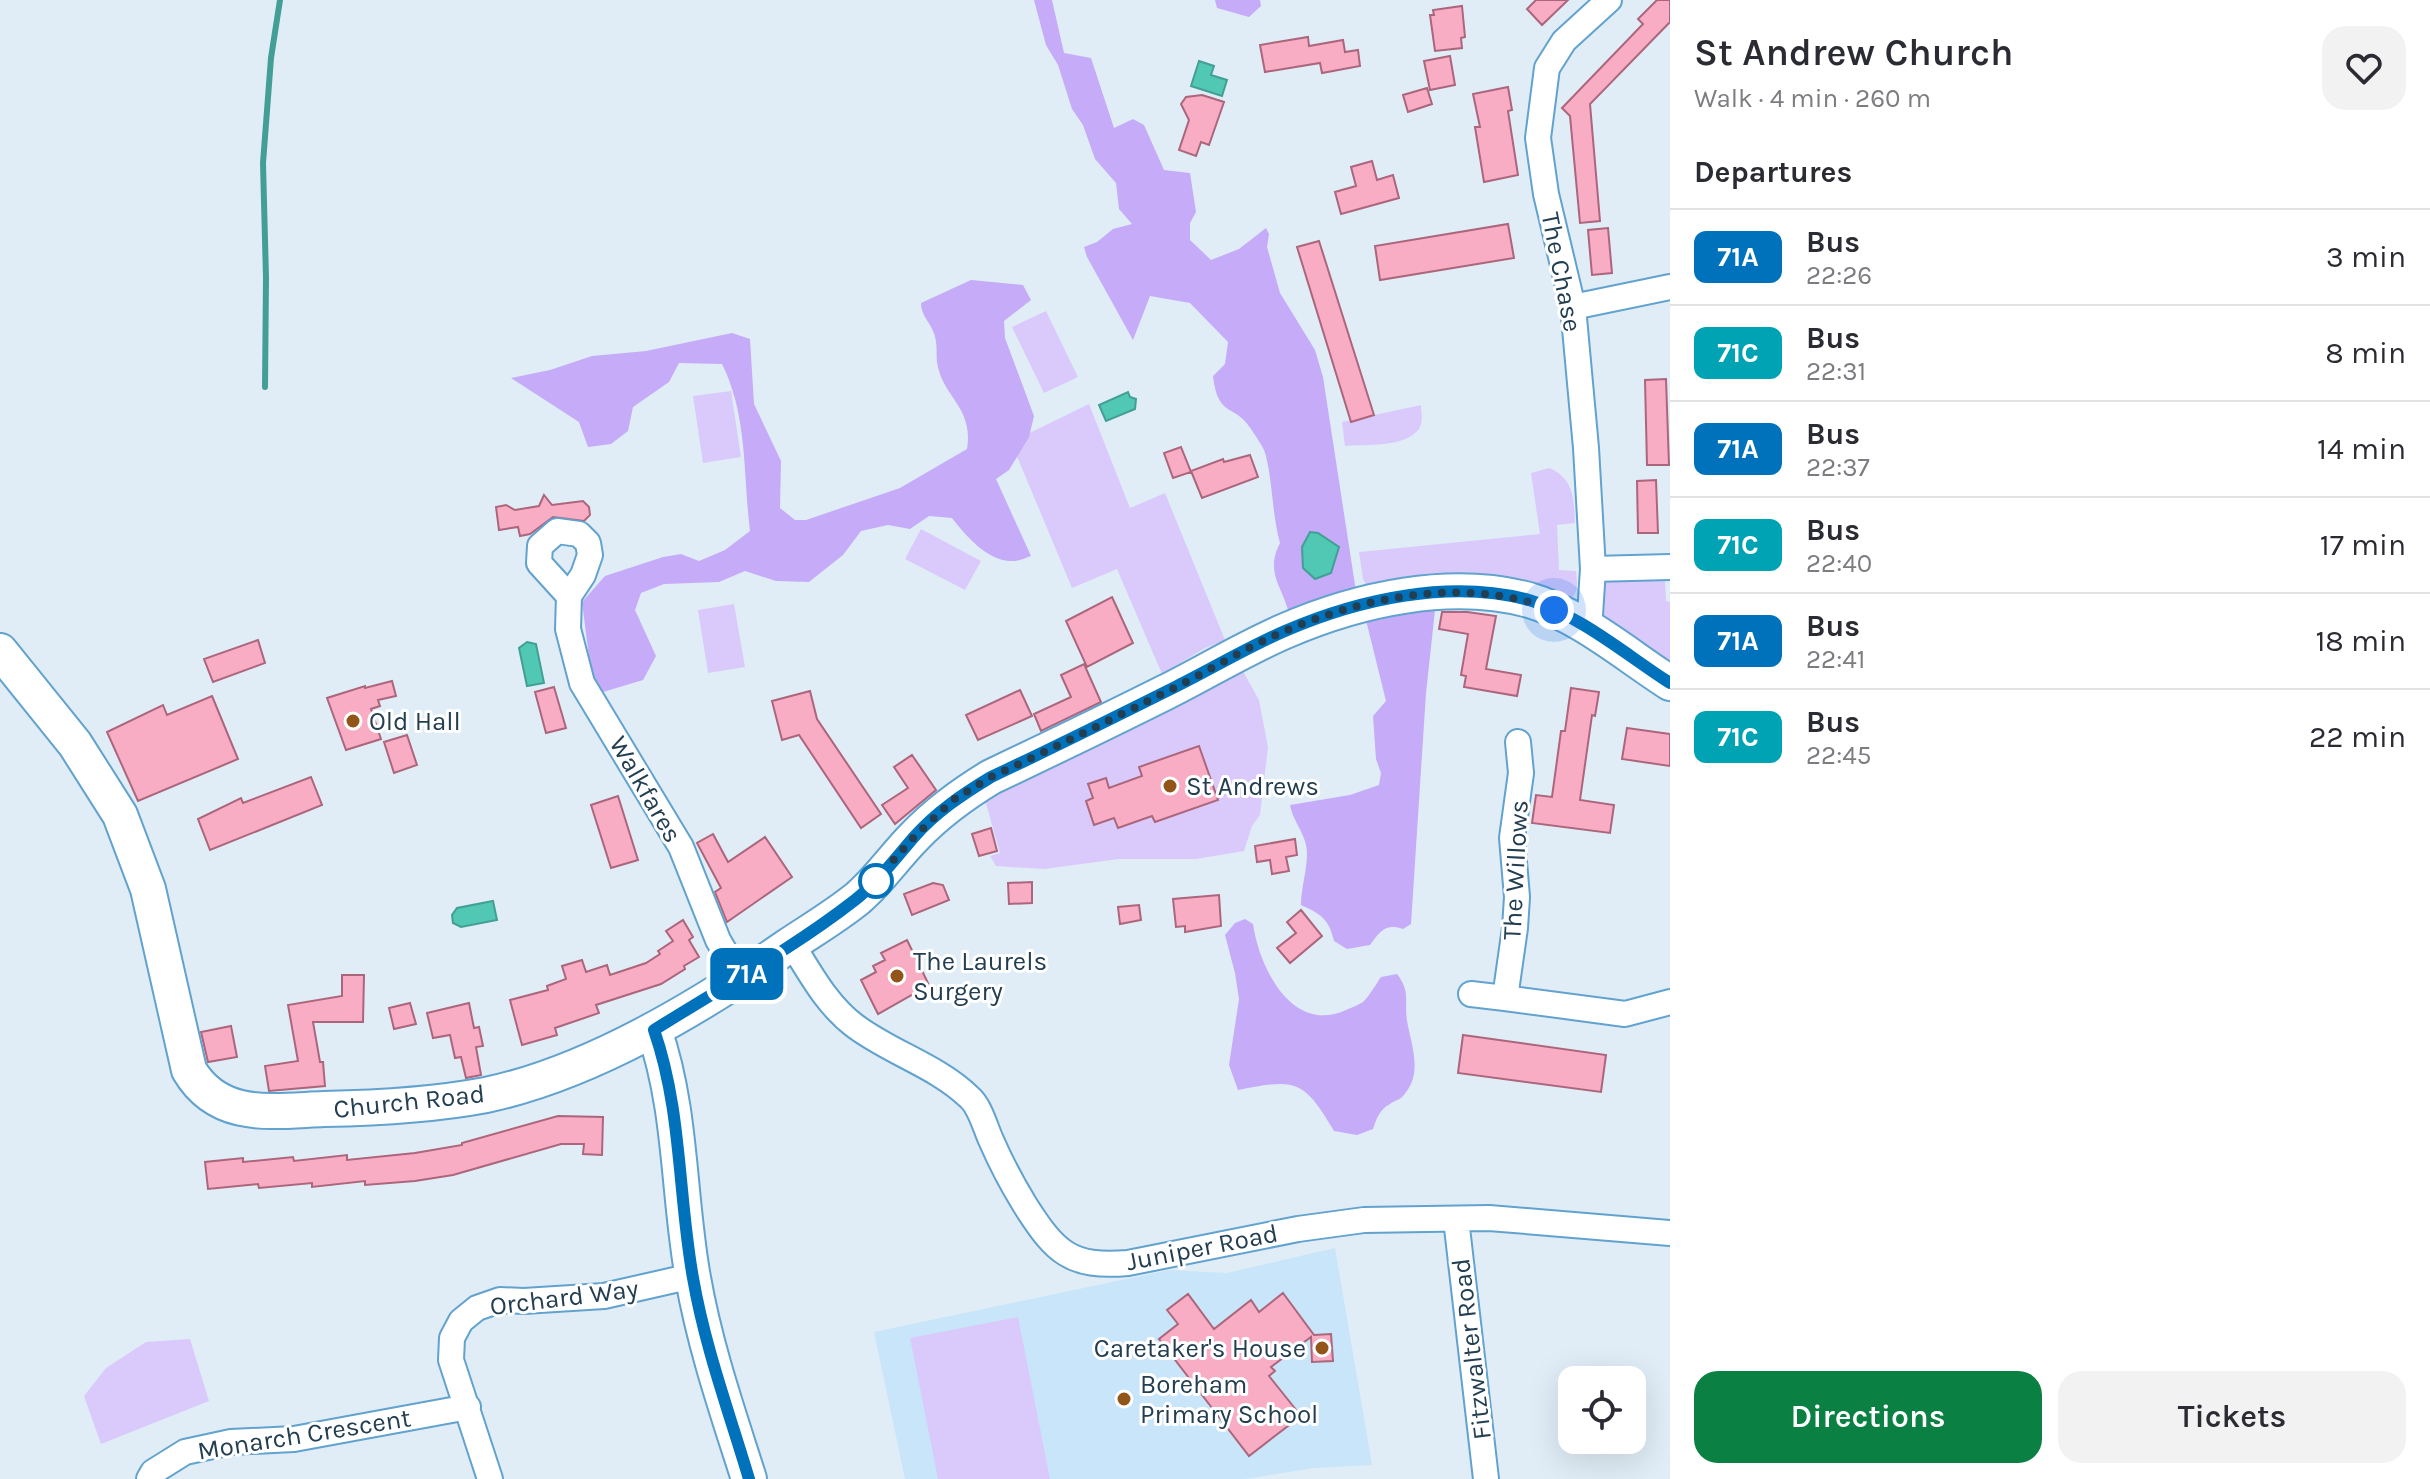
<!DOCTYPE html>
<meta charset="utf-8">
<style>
:root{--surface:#fff;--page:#f2f2f3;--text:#2b2b33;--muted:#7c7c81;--line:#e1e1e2;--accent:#0b8043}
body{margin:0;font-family:Karla,sans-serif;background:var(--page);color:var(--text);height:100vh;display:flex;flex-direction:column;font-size:30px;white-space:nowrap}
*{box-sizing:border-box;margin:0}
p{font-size:26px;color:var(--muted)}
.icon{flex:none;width:44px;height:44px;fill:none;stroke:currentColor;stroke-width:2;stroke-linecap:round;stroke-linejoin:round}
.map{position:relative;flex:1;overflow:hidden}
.drawer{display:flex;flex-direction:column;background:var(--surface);width:760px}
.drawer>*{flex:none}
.badge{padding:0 16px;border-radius:12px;font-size:28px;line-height:52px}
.fabs{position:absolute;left:1558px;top:1366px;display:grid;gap:16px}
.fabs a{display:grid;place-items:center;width:88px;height:88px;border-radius:16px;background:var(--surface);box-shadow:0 8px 32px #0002;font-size:40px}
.you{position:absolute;width:40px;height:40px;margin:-20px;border:6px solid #fff;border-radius:50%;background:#1a73e8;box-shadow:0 0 0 12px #1a73e833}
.map>.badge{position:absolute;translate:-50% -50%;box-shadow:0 0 0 4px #fff}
h2{padding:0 24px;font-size:30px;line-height:72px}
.round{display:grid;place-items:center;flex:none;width:84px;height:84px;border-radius:24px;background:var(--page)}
.head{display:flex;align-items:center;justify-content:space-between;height:136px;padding:0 24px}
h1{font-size:38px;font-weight:600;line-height:60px}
.primary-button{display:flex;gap:16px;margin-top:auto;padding:16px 24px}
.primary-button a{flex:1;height:92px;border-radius:24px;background:var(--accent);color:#fff;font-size:32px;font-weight:600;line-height:92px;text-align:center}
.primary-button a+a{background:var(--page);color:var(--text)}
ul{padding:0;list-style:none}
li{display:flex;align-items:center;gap:24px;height:96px;padding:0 24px;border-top:2px solid var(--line)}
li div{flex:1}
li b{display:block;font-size:30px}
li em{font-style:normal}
li .badge{min-width:88px;font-weight:700;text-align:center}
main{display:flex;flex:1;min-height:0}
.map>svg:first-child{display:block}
</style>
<main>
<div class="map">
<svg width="1670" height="1479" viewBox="0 0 1670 1479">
<rect width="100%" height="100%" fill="#e0edf6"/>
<path fill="#c9e5fa" d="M1335,1248L1372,1465L1314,1468L1245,1479H905L874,1332L1169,1270L1227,1273Z"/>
<path fill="#dacafb" d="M1046,311L1078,377L1044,393L1012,327Z
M731,391L741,457L703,463L693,396Z
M1089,404L1130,508L1165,493L1225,640L1205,648L1162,674L1117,569L1072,588L1011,442Z
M1421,405C1421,413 1424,423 1418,430C1404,448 1365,444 1345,446L1342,422Z
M1549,468C1574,478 1574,499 1575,523L1557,525L1559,570L1576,571C1577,584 1580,595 1566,601L1366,585L1363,579L1359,552L1540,534L1531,473Z
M921,529L981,561L965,590L905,559Z
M1623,578L1665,579L1666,601L1670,602V683L1611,644L1592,590L1600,580Z
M734,604L745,667L708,673L698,610Z
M1239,664L1259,700L1268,747L1260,815L1252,826L1244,851L1196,859H1119L1044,869L996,866L990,856L1000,853L983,793Z
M1018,1317L1050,1479H938L910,1338Z
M190,1339L209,1401L101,1444L84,1396L106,1368L146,1342Z"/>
<path fill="#c5abf8" d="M1034,0H1052L1064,53L1091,58L1114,128L1133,119L1144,125L1164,170L1190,173L1196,212L1190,223V240L1211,260L1239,249L1266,228L1269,234L1267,247L1280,293L1315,350L1323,377L1357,598L1290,621C1287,590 1263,576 1280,543C1272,514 1273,485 1266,456C1264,447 1256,437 1251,429C1235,403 1218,419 1213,376L1225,364L1228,342L1190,303L1150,296L1133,340L1087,257L1084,247L1097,242L1113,229L1132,224L1119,209L1116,183L1095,159L1083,125L1072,109L1058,65L1046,45Z
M1215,0H1260L1261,6L1249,17L1217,8Z
M971,280L1023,285L1031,300L1004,321L1005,338L1034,416L1029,437L1009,470L996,479L1031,556C1026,558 1019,561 1013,561C988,562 966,536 952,518L929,516L910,529L888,525L861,531L843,555L809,582L776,581L745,571L719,582L664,584L641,593L635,610L656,656L643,680L603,692L591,672L582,602L605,576L663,557L681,554L699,561L725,550L750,531C743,475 748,416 722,364L679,363L669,382L633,407L628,431L611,444L588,447L579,422L511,378L550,370L592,356L646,351L732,333L750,339L754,404L781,461L780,508L795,520H806L900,488L967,449C974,407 942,397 937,362C936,352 938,342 933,331C929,321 921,315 921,303Z
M1436,601L1426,693L1411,924L1403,929C1386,923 1380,931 1370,945L1347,949L1334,941C1329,919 1321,914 1301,905C1301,888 1307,871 1307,853C1307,835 1293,822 1290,805L1350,795L1379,785L1381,773L1376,759L1373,716L1386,701L1364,612Z
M1245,919L1253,924C1259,967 1292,1035 1346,1010C1351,1008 1358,1005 1363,1002C1370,995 1376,984 1381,977L1397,974C1411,992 1404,1001 1407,1021C1412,1048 1424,1076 1401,1098C1398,1100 1392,1102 1390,1104C1379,1110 1377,1118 1373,1129L1357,1135L1334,1131C1303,1078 1295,1079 1238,1090L1229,1065L1239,999L1235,973L1225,935L1235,923Z"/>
<path fill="#51c8b3" stroke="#439f95" stroke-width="2" d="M1199,61L1214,66L1211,75L1227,80L1222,96L1191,86Z
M1128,392L1130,397L1136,399L1135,409L1106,421L1099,405Z
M1310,532L1318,533L1339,547L1331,573L1315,579L1303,568L1302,547Z
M527,642L536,644L544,683L527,686L519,648Z
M493,901L497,920L461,927L453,923L452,915L457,908Z"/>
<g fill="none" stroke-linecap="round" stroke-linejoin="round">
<path stroke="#439f95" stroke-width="6" d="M265,387L266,278L263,163L271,58L280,0"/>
</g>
<path fill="#f9adc4" stroke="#ab667c" stroke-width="2" d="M1536,0H1568L1542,25L1527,9Z
M1657,0H1670V22L1590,104L1600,221L1580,223L1570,116L1562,108L1643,24L1638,19Z
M1462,6L1465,37L1461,38L1462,48L1435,51L1430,15H1434L1433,10Z
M1308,37L1309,46L1343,40L1345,52L1358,50L1360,66L1322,73L1320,63L1265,72L1260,45Z
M1450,56L1455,85L1430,90L1424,61Z
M1508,87L1512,110L1508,111L1518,175L1484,182L1475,127H1480L1473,94Z
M1427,88L1432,104L1408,112L1403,95Z
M1202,95L1224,102L1209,145L1201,142L1196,156L1179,150L1189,120L1181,104L1186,97Z
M1372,161L1377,180L1393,175L1399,198L1341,214L1335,192L1356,186L1351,167Z
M1508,224L1514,258L1380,280L1375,246Z
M1608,228L1612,273L1592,275L1588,230Z
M1319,241L1374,415L1351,422L1297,247Z
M1666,379L1669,465H1647L1645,380Z
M1181,447L1191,472L1173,478L1164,453Z
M1250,455L1258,477L1202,498L1191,471L1223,459L1224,462Z
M1656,480L1658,533H1638L1637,481Z
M544,495L552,505L583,501L589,507L590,515L584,521L553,517L530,534L520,536L518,527L499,530L496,507L506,505L515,510L539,506Z
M1112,597L1133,643L1087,667L1066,621Z
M1442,612H1467L1496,616L1486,669L1521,675L1517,696L1464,687L1466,676L1461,675L1468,634L1439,629Z
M258,640L265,663L213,682L204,659Z
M1084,664L1101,702L1041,731L1034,714L1071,697L1061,675Z
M392,681L396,696L378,700L380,706L371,709L381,739L346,750L327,698L365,686V688Z
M554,687L566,728L546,733L535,692Z
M1571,688L1599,692L1595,716L1592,715L1580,800L1614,805L1610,833L1532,823L1536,795L1552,797L1561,731H1565Z
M1020,690L1032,716L978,740L966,715Z
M810,691L817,719L881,814L861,828L799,735L782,740L772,701Z
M212,696L238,759L138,801L107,732L163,705L167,715Z
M1627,728L1670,734V766L1622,759Z
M407,735L417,765L394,773L384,742Z
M1199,746L1218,800L1155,822L1152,816L1118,828L1114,818L1094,825L1086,801L1093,798L1088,784L1106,778L1109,788L1142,776L1139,767Z
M912,755L936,790L895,824L882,805L908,788L894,767Z
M311,777L322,805L210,850L198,819L241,798L243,803Z
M618,796L638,860L611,868L591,805Z
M991,828L997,851L979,856L972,834Z
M713,834L728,862L765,837L792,877L727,922L715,892L721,888L697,843Z
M1295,839L1297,855L1286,857L1289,871L1272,874L1270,860L1257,862L1255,846Z
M1032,882V903L1009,904L1008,883Z
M933,883L943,885L949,900L912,915L904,894Z
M1219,895L1221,926L1185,932V926L1176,927L1173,899Z
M1139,905L1141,920L1120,924L1118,907Z
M1301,910L1322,936L1290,963L1277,948L1296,933L1287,922Z
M683,920L693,937L689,940L699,957L684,966L685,969L661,984L596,1005L599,1013L555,1028L557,1035L522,1045L510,1000L548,990L547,986L566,979L562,966L582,960L586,972L607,965L610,975L646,963L660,954L658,951L673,941L666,931Z
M907,940L929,985L878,1014L861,980L876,972L873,966L885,960L881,953Z
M342,975H364L363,1022H313L320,1062H323L325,1086L269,1091L265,1066L298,1061L288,1005L342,996Z
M410,1003L416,1024L394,1029L389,1008Z
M469,1003L474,1028L479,1027L483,1046L476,1047L481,1075L466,1078L461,1057L455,1058L450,1035L433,1038L427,1013Z
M231,1026L237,1057L208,1062L201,1032Z
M1463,1035L1606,1055L1601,1092L1458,1073Z
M558,1116L603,1117L602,1155L583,1154L584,1144H561L453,1175L415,1181L365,1185V1181L312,1187V1183L259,1188L258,1184L208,1189L205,1162L243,1158V1162L293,1157L294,1161L347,1155V1160L415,1153L462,1145V1143Z
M1283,1293L1314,1335L1331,1334L1333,1361L1312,1362L1311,1337L1271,1367L1275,1371L1269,1376L1301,1416L1249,1456L1159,1339L1178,1324L1167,1310L1188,1294L1214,1329L1251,1300L1259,1312Z"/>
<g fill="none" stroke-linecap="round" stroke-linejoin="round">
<g stroke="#61a2ce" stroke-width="28">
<path id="street" d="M1609,0L1564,41L1547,68L1538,138L1546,194L1573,307L1586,448L1593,569L1670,567
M1573,307L1670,287
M569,596L539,563L540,546L557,531L579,534L588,543L590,555L583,575L569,596L568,629L582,683L681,847L718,940L740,978
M1589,630L1593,569
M1518,742L1521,773L1512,838L1517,897L1515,928L1505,998L1625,1014L1670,1002
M792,944C810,973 827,1005 855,1026C891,1053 937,1066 969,1097C980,1106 985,1127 991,1140C1001,1163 1012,1184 1025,1205C1055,1252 1070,1268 1128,1263L1298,1229L1364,1220L1489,1218L1670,1233
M1471,994L1505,998
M1456,1219L1486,1479
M149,1479L153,1472L185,1452L231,1442L294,1439L468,1407
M490,1479L451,1360L452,1338L461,1321L477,1308L500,1300L524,1301L604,1296L692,1276"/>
</g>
<g stroke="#61a2ce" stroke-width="38">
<path id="secondary" d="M0,651L75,744L120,815L148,889L189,1070C219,1121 272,1111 324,1109C378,1108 433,1105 486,1095C591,1073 701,1006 788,946C812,930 836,916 858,898C880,879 895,856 915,836C938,812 963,794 991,777C1050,749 1108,721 1166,692C1206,672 1245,648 1285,631C1359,599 1450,579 1529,600C1580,615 1625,654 1670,683
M654,1030C682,1111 678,1195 693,1278C705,1347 728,1413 749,1479"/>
</g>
<use href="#street" stroke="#fff" stroke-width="24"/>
<use href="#secondary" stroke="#fff" stroke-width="34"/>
</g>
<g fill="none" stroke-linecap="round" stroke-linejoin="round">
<g stroke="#fff" stroke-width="18">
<path id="line" d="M749,1479C729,1412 705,1347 693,1278C678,1195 682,1110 654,1030C722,987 792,949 855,900C878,882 895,859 914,837C936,812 963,794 991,777C1053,748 1115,717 1177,686C1213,668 1248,647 1285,631C1359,599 1450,579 1529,600C1580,615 1625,654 1670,683"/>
</g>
<use href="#line" stroke="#0072bc" stroke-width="12"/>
<path stroke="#223e50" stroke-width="8" stroke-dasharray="0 14.4" d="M876,881L870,886L916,835L953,800L991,777C1054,748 1116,717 1178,686C1214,668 1249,646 1287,630C1371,595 1467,577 1554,610"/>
</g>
<g fill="#925519" stroke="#fff" stroke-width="3">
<circle cx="353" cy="721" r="8"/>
<circle cx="1170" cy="786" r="8"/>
<circle cx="897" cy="976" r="8"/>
<circle cx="1322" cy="1348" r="8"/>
<circle cx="1124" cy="1399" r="8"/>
</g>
<circle fill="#fff" stroke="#0072bc" stroke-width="4" cx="876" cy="881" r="16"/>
<g text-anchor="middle" stroke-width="6" stroke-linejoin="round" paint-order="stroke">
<g font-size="26" fill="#223e50" stroke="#fff">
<text transform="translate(1562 272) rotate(79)" y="9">The Chase</text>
<text transform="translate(646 789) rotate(60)" y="9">Walkfares</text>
<text transform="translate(1515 870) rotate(-87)" y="9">The Willows</text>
<text transform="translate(409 1101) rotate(-6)" y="9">Church Road</text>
<text transform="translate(1202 1247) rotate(-11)" y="9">Juniper Road</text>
<text transform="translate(564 1297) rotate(-7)" y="9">Orchard Way</text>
<text transform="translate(1471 1349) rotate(-97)" y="9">Fitzwalter Road</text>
<text transform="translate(304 1434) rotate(-9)" y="9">Monarch Crescent</text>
</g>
<g font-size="26" fill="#223e50" stroke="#fff" text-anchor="start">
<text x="369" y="730">Old Hall</text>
<text x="1186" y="795">St Andrews</text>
<text x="913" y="970">The Laurels<tspan x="913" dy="30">Surgery</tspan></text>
<text x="1306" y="1357" text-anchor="end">Caretaker's House</text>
<text x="1140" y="1393">Boreham<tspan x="1140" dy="30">Primary School</tspan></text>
</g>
</g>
</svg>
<div class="fabs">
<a><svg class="icon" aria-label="locate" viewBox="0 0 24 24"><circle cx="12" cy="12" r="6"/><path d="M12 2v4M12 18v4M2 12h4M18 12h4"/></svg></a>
</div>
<div class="you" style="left:1554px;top:610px"></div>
<b class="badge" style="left:747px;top:974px;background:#0072bc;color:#fff">71A</b>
</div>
<section class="drawer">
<div class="head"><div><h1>St Andrew Church</h1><p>Walk · 4 min · 260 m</p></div><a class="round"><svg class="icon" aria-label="heart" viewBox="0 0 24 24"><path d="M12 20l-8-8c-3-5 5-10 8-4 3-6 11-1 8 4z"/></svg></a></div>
<h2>Departures</h2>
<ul>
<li><span class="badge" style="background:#0072bc;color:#fff">71A</span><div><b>Bus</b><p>22:26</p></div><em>3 min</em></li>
<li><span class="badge" style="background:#00a3b4;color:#fff">71C</span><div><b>Bus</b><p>22:31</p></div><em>8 min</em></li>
<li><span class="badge" style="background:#0072bc;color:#fff">71A</span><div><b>Bus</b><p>22:37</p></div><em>14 min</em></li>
<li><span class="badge" style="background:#00a3b4;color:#fff">71C</span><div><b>Bus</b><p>22:40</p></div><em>17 min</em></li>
<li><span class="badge" style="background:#0072bc;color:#fff">71A</span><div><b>Bus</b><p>22:41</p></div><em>18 min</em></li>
<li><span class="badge" style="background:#00a3b4;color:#fff">71C</span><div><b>Bus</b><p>22:45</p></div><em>22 min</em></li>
</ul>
<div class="primary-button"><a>Directions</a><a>Tickets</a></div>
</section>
</main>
